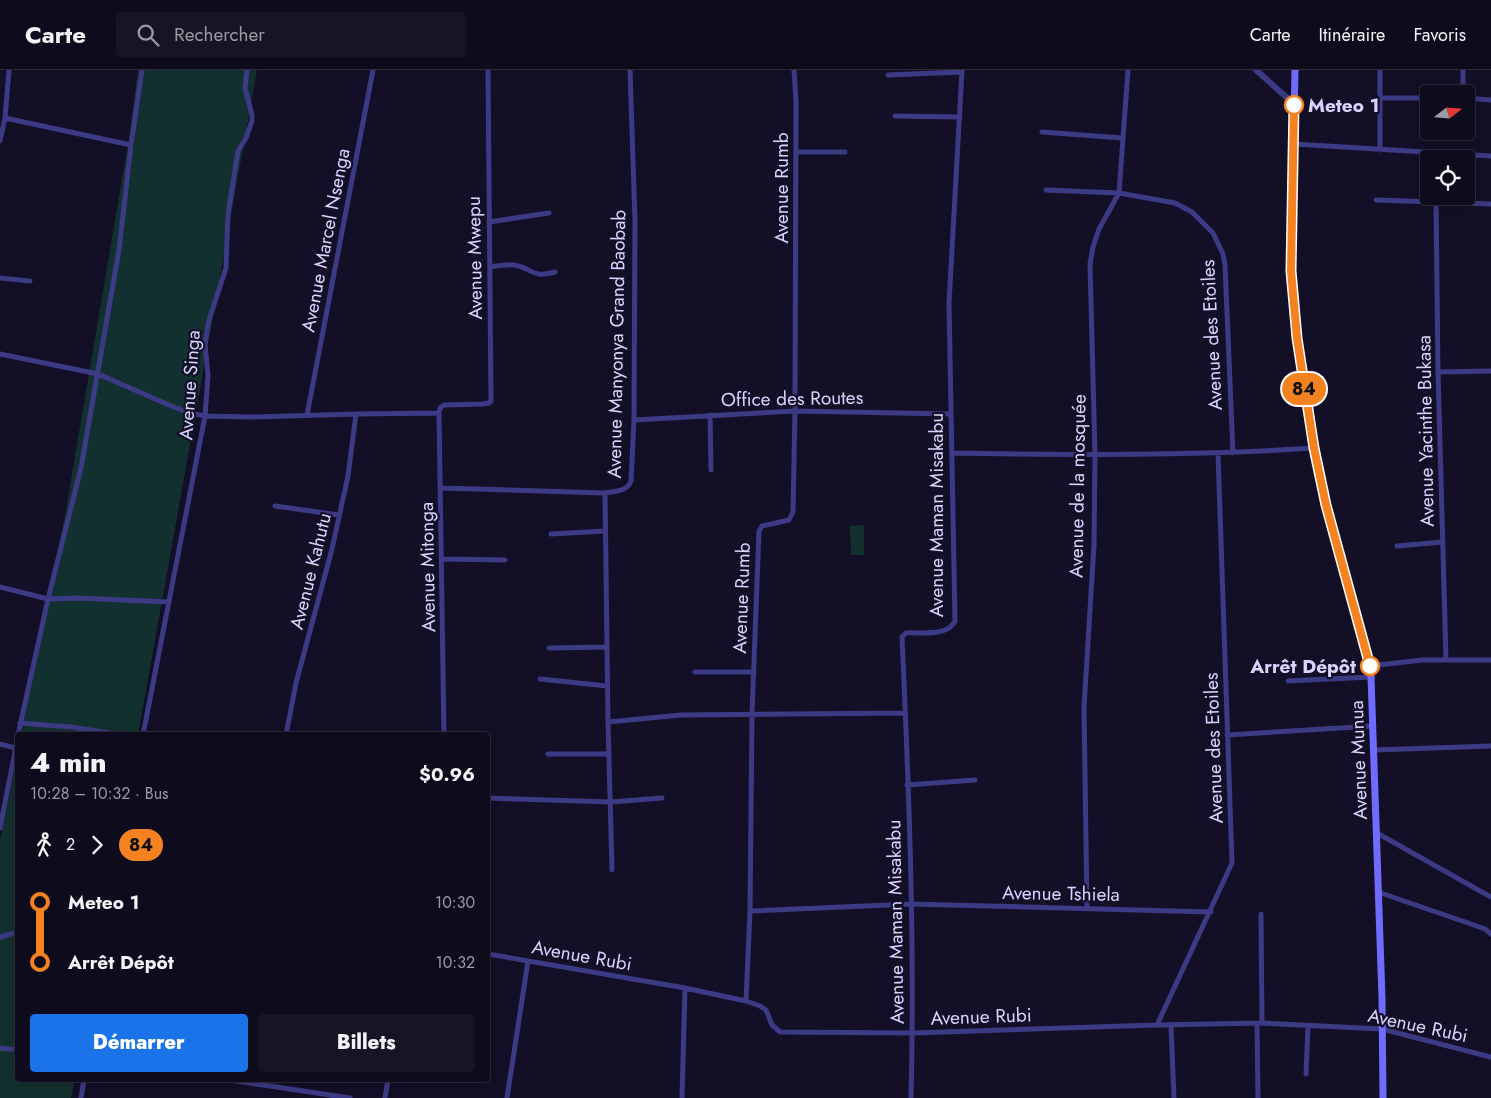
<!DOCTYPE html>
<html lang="fr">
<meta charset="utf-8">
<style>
:root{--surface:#0e0b1c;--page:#171425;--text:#f1f3f6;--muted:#9b9ba3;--line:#2e2b3b;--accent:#1a73e8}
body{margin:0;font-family:Jost,sans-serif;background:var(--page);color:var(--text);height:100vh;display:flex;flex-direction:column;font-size:19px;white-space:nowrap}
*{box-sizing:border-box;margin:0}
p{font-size:16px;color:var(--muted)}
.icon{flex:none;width:28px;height:28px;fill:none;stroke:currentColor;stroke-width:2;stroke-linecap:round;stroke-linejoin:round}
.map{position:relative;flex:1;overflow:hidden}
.drawer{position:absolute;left:15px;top:662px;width:475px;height:350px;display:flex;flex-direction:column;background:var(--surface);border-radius:5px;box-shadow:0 2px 12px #0003,0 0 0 1px var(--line)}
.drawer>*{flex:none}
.badge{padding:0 10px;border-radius:16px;font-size:18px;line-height:32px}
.needle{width:32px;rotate:73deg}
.tools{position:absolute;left:1420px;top:15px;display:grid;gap:10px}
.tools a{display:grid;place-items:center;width:55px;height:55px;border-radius:5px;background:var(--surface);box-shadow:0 2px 12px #0003,0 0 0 1px var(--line);font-size:25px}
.map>.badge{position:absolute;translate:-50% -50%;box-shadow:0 0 0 2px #fff}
.legs{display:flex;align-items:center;gap:8px;height:55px;padding:0 15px;font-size:16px}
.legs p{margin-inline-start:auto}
.head{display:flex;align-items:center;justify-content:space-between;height:85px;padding:0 15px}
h1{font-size:28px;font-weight:800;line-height:38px}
.cta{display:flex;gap:10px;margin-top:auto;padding:10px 15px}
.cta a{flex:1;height:58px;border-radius:5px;background:var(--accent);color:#fff;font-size:20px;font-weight:800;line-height:58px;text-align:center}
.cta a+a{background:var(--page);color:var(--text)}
ul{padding:0 15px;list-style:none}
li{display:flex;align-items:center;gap:18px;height:60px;font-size:19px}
li i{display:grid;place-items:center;width:8px;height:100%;margin:0 6px;background:currentColor}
li i::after{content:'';width:12px;height:12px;margin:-6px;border:4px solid;border-radius:50%;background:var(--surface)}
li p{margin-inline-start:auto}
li:first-child i{background:linear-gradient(#0000 50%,currentColor 0)}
li:last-child i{background:linear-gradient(currentColor 50%,#0000 0)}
header{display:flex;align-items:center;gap:30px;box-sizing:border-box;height:70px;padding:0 25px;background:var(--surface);border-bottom:1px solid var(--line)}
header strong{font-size:24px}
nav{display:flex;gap:28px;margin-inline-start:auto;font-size:18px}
.search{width:350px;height:45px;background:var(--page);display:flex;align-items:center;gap:12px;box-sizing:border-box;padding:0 18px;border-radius:5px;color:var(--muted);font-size:19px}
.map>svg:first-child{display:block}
</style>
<header>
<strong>Carte</strong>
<div class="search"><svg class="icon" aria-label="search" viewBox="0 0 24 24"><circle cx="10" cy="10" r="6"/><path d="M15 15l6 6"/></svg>Rechercher</div>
<nav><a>Carte</a><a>Itinéraire</a><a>Favoris</a></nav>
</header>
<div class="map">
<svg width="1491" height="1028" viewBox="0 0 1491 1028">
<rect width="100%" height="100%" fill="#130f26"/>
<path fill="#12302f" d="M138,0H257L138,665H21L65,445L129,68Z
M864,455V485H851L850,456Z
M17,684L18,1010H75L71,1028H0V771Z"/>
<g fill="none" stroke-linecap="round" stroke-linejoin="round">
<path stroke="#3d3a85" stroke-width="5" d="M1380,0V80
M888,5L962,2
M1463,24V0
M1380,28H1429
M1466,28L1491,30
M895,46L960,47
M5,48L131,75
M1042,62L1122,68
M0,71L5,48L9,0
M1294,74L1491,86
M796,82H845
M1046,120L1119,123L1175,133L1192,142L1213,163L1223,184L1225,195L1233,383
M1376,130L1491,134
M1436,132L1438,302L1446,589
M489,152L549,143
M490,197C497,196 506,194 514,195C533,198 531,209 555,202
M0,208L30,211
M0,284L98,304L169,335L190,343L205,346L250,347L356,344L439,343
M1438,302L1491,301
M307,345L373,0
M710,345L711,400
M634,350L795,341L951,344
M952,383C1073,385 1193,386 1314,378
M441,418L605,423C615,421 627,422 631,411L634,350L635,151L630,0
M605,423L608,652L612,800
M275,436L339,445
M551,464L605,461
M1397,476L1443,472
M442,489L505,490
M0,517L48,529L77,528L169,532
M549,578L607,577
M1370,596L1422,590H1491
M695,602H754
M540,609L607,616
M1288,611L1371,607
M608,652L681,645L905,643
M20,653L71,657L122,665
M18,665L48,529L81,398L119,180L131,75L142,0
M143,665L205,346L208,306L205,274L209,250L226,198L228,144L238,81L246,68L252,51V45L245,18L247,0
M286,665L296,613L332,479L348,406L356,344
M444,665L439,343L440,338L444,335L483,334L489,333L491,331L488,0
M1227,665L1373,656
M0,674L15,678
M1374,680L1491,676
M548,684H609
M907,715L975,710
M488,728L611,732L662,728
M0,758L18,666
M1377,763L1491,827
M1378,822L1468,853L1485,859L1491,864
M1087,839L1084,637L1094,475L1095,385L1090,194L1093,177L1099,159L1119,123L1128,0
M750,841L911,834L1211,842
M1261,844L1262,953
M0,867L18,862
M488,884L685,918L746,931L760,936L766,940L772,955L780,962L913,963L1157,955L1262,953L1382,959L1491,987
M746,931L750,841L752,644L759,461L762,456L789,450L793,442L795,341L796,30L794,0
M1257,953L1258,1028
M1157,955L1232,793L1218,383
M1171,956L1174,1028
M0,978L18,980
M1306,1004L1308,956
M230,1010L350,1028
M81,1028L84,1010
M385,1028L388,1010
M507,1028L528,891
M682,1028L685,918
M911,1028C915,874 909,720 902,567L906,563C920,562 948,567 955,551L949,233L962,0"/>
<path stroke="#3d3a85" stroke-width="6" d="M1256,0L1294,34"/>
<path stroke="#6f6bff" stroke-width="7" d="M1295,0L1291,201L1294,241L1314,378L1326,435L1370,596L1371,607L1382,928L1383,1028"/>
</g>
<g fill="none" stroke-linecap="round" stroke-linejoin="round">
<g stroke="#fff" stroke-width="11">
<path id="line-1" d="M1294,35L1291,201L1297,268L1314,378L1326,435L1370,596"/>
</g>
<use href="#line-1" stroke="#f58220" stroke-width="8"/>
</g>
<g fill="#fff" stroke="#f58220" stroke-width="2.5">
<circle cx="1294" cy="35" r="9"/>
<circle cx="1370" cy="596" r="9"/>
</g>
<g text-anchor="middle" stroke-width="4.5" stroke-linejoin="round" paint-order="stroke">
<g font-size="19" font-weight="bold" fill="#d9d4ff" stroke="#130f26" text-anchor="start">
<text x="1308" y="42">Meteo 1</text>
<text x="1356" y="603" text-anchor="end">Arrêt Dépôt</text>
</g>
<g font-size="19" fill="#d9d4ff" stroke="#130f26">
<text transform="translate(781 118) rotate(-90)" y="7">Avenue Rumb</text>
<text transform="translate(325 170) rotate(-79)" y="7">Avenue Marcel Nsenga</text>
<text transform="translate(474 188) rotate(-91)" y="7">Avenue Mwepu</text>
<text transform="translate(1211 265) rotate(-93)" y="7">Avenue des Etoiles</text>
<text transform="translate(616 274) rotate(-89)" y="7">Avenue Manyonya Grand Baobab</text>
<text transform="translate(189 315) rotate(-86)" y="7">Avenue Singa</text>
<text transform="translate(792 328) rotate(-1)" y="7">Office des Routes</text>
<text transform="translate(1425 361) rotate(-91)" y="7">Avenue Yacinthe Bukasa</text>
<text transform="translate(1077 416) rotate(-89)" y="7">Avenue de la mosquée</text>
<text transform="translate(936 445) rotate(-90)" y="7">Avenue Maman Misakabu</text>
<text transform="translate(427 497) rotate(-91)" y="7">Avenue Mitonga</text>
<text transform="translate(310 501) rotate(-76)" y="7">Avenue Kahutu</text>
<text transform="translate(741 528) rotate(-88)" y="7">Avenue Rumb</text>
<text transform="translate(1213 678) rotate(-92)" y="7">Avenue des Etoiles</text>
<text transform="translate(1358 690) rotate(-92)" y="7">Avenue Munua</text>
<text transform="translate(1061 823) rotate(1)" y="7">Avenue Tshiela</text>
<text transform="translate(895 852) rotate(-91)" y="7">Avenue Maman Misakabu</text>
<text transform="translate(582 885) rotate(10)" y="7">Avenue Rubi</text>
<text transform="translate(981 946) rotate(-2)" y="7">Avenue Rubi</text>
<text transform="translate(1418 955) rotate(12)" y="7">Avenue Rubi</text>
</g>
</g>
</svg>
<div class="tools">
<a><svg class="needle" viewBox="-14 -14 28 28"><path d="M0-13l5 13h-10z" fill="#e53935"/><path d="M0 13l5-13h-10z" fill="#9b9ba3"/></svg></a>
<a><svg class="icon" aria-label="locate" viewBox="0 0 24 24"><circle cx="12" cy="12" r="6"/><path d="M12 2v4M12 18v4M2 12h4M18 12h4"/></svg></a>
</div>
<b class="badge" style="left:1304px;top:319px;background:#f58220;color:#111">84</b>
<section class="drawer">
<div class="head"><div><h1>4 min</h1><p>10:28 – 10:32 · Bus</p></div><b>$0.96</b></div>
<div class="legs"><svg class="icon" aria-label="walk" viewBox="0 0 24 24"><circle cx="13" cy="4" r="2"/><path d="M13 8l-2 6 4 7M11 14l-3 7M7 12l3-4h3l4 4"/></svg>2<svg class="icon" aria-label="forward" viewBox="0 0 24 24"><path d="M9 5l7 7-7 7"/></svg><b class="badge" style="background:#f58220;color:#111">84</b></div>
<ul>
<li><i style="color:#f58220"></i><b>Meteo 1</b><p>10:30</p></li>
<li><i style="color:#f58220"></i><b>Arrêt Dépôt</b><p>10:32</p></li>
</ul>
<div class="cta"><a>Démarrer</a><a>Billets</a></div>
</section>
</div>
